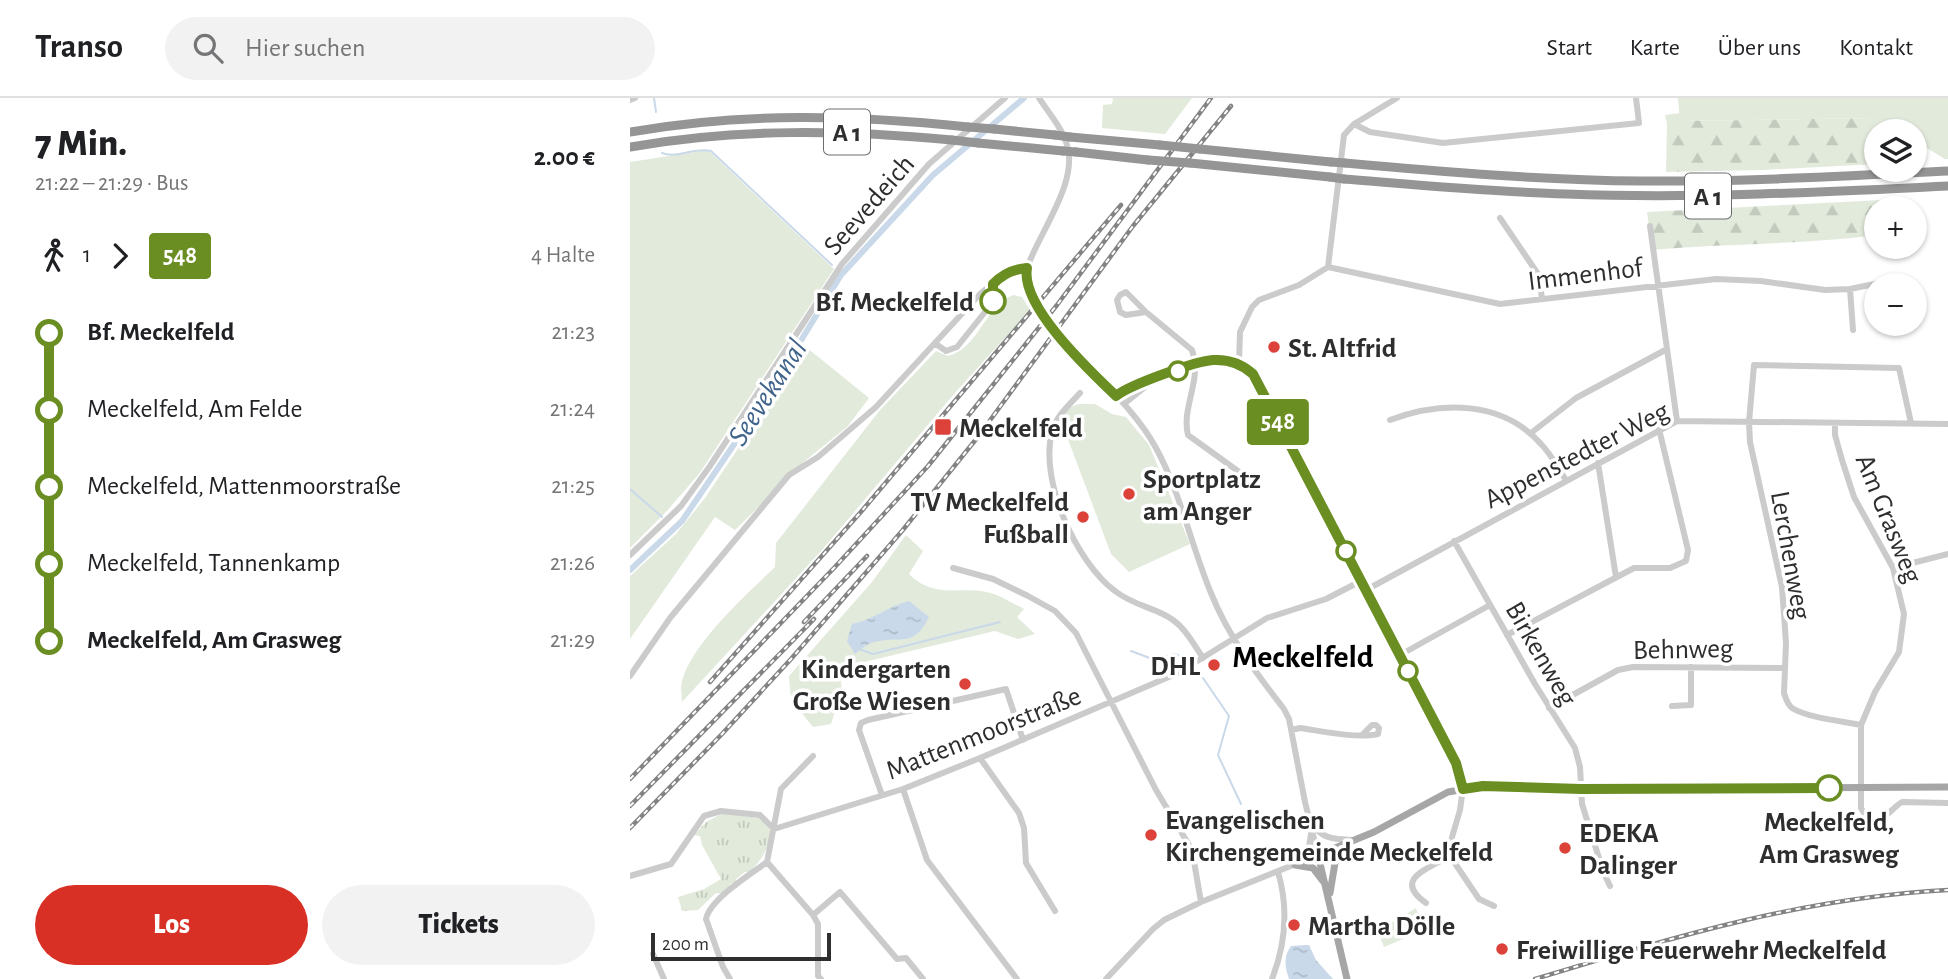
<!DOCTYPE html>
<html lang="de">
<meta charset="utf-8">
<style>
:root{--surface:#fff;--page:#f2f2f2;--text:#202124;--muted:#757577;--line:#e0e0e0;--accent:#d93025}
body{margin:0;font-family:"Alegreya Sans",sans-serif;background:var(--page);color:var(--text);height:100vh;display:flex;flex-direction:column;font-size:26px;white-space:nowrap}
*{box-sizing:border-box;margin:0}
p{font-size:23px;color:var(--muted)}
.icon{flex:none;width:38px;height:38px;fill:none;stroke:currentColor;stroke-width:2;stroke-linecap:round;stroke-linejoin:round}
.map{position:relative;flex:1;overflow:hidden}
.details{display:flex;flex-direction:column;background:var(--surface);width:630px}
.details>*{flex:none}
.badge{padding:0 14px;border-radius:5px;font-size:24px;line-height:46px}
.tools{position:absolute;left:1234px;top:21px;display:grid;gap:14px}
.tools a{display:grid;place-items:center;width:63px;height:63px;border-radius:50%;background:var(--surface);box-shadow:0 2px 5px #0004;font-size:35px}
.scale{position:absolute;left:21px;bottom:18px;width:180px;box-sizing:border-box;padding-left:7px;border:4px solid #2e2e2e;border-top:0;font-size:19px;line-height:24px;white-space:nowrap;color:#2e2e2e;-webkit-text-stroke:5px #fff;paint-order:stroke}
.map>.badge{position:absolute;translate:-50% -50%;box-shadow:0 0 0 4px #fff}
.legs{display:flex;align-items:center;gap:10px;height:77px;padding:0 35px;font-size:23px}
.legs p{margin-inline-start:auto}
.summary{display:flex;align-items:center;justify-content:space-between;height:119px;padding:0 35px}
h1{font-size:38px;font-weight:800;line-height:52px}
.button{display:flex;gap:14px;margin-top:auto;padding:14px 35px}
.button a{flex:1;height:80px;border-radius:42px;background:var(--accent);color:#fff;font-size:28px;font-weight:800;line-height:80px;text-align:center}
.button a+a{background:var(--page);color:var(--text)}
ul{padding:0 35px;list-style:none}
li{display:flex;align-items:center;gap:24px;height:77px;font-size:26px}
li i{display:grid;place-items:center;width:10px;height:100%;margin:0 9px;background:currentColor}
li i::after{content:'';width:18px;height:18px;margin:-9px;border:5px solid;border-radius:50%;background:var(--surface)}
li p{margin-inline-start:auto}
li:first-child i{background:linear-gradient(#0000 50%,currentColor 0)}
li:last-child i{background:linear-gradient(currentColor 50%,#0000 0)}
header{display:flex;align-items:center;gap:42px;box-sizing:border-box;height:98px;padding:0 35px;background:var(--surface);border-bottom:2px solid var(--line)}
header strong{font-size:33px}
nav{display:flex;gap:38px;margin-inline-start:auto;font-size:24px}
.search{width:490px;height:63px;background:var(--page);display:flex;align-items:center;gap:18px;box-sizing:border-box;padding:0 24px;border-radius:38px;color:var(--muted);font-size:26px}
main{display:flex;flex:1;min-height:0}
.map>svg:first-child{display:block}
</style>
<header>
<strong>Transo</strong>
<div class="search"><svg class="icon" aria-label="search" viewBox="0 0 24 24"><circle cx="10" cy="10" r="6"/><path d="M15 15l6 6"/></svg>Hier suchen</div>
<nav><a>Start</a><a>Karte</a><a>Über uns</a><a>Kontakt</a></nav>
</header>
<main>
<section class="details">
<div class="summary"><div><h1>7 Min.</h1><p>21:22 – 21:29 · Bus</p></div><b>2.00 €</b></div>
<div class="legs"><svg class="icon" aria-label="walk" viewBox="0 0 24 24"><circle cx="13" cy="4" r="2"/><path d="M13 8l-2 6 4 7M11 14l-3 7M7 12l3-4h3l4 4"/></svg>1<svg class="icon" aria-label="forward" viewBox="0 0 24 24"><path d="M9 5l7 7-7 7"/></svg><b class="badge" style="background:#6b8e23;color:#fff">548</b><p>4 Halte</p></div>
<ul>
<li><i style="color:#6b8e23"></i><b>Bf. Meckelfeld</b><p>21:23</p></li>
<li><i style="color:#6b8e23"></i><span>Meckelfeld, Am Felde</span><p>21:24</p></li>
<li><i style="color:#6b8e23"></i><span>Meckelfeld, Mattenmoorstraße</span><p>21:25</p></li>
<li><i style="color:#6b8e23"></i><span>Meckelfeld, Tannenkamp</span><p>21:26</p></li>
<li><i style="color:#6b8e23"></i><b>Meckelfeld, Am Grasweg</b><p>21:29</p></li>
</ul>
<div class="button"><a>Los</a><a>Tickets</a></div>
</section>
<div class="map">
<svg width="1318" height="881" viewBox="0 0 1318 881">
<defs>
<pattern id="forest-firs" width="22" height="20" patternUnits="userSpaceOnUse" patternTransform="scale(1.75)"><rect width="22" height="20" fill="#e2eadc"/><path d="M5 1l3.5 6h-7zM16 11l3.5 6h-7z" fill="#c2c9bd"/></pattern>
<pattern id="park-tufts" width="24" height="20" patternUnits="userSpaceOnUse" patternTransform="scale(1.75)"><rect width="24" height="20" fill="#e2eadc"/><path d="M3 7l-1-3M5 7V3M7 7l1-3M15 17l-1-3M17 17v-4M19 17l1-3" fill="none" stroke="#c2c9bd"/></pattern>
<pattern id="water-ripples" width="26" height="14" patternUnits="userSpaceOnUse" patternTransform="scale(1.75)"><rect width="26" height="14" fill="#c9d9e9"/><path d="M2 4q2-2 4 0t4 0M15 11q2-2 4 0t4 0" fill="none" stroke="#adbbc8"/></pattern>
</defs>
<rect width="100%" height="100%" fill="#fff"/>
<path fill="#e2eadc" d="M483,0H562L535,36L472,30L473,7L482,6Z
M1048,0H1318V61H1315L1285,43L1284,33H1269L1246,20L1050,23Z
M78,52L204,171L69,376L35,415L0,450V64Z
M383,197L392,199L400,212L324,296L192,452L52,604C52,598 50,589 52,583C62,545 117,496 145,469L146,445L250,312L306,253L318,258C349,250 354,209 383,197Z
M176,249L239,300L218,328L175,363L105,432L85,419L0,541V478L46,436L75,400Z
M449,306H465L482,316L496,319L519,347L560,446L499,474L481,456L430,320L440,309Z
M276,437L293,453L279,476C306,503 333,486 364,496C374,500 384,506 394,511L387,519L405,536L388,541L365,533L209,570L212,591L201,626L183,629L161,602L159,578L242,484Z"/>
<path fill="url(#forest-firs)" d="M1050,15L1051,23L1246,20L1269,33H1246V66L1133,72L1036,74L1037,26L1035,17Z
M1252,102L1253,110H1246V137C1172,147 1096,145 1022,152L1017,114Z"/>
<path fill="url(#park-tufts)" d="M93,715L129,720L139,725C143,744 133,762 119,774H115L106,781L107,785L100,786L98,793L94,796L86,795L68,812L52,813L48,799L74,791L91,781L72,747L70,738L64,737L76,724Z
M786,810L792,833L754,849L746,829L758,827Z"/>
<path fill="url(#water-ripples)" d="M279,503L299,519C283,551 272,537 244,544C237,546 231,551 225,556L217,543L222,526C243,522 258,508 279,503Z
M675,847H679L686,862L703,881H659C655,869 653,859 661,848Z"/>
<g fill="none" stroke-linecap="round" stroke-linejoin="round">
<path stroke="#c9d9e9" stroke-width="2" d="M24,0L26,14
M32,55C47,61 64,49 81,53L202,167
M0,391L32,419
M229,551L243,556L370,524
M501,553L525,562L544,556L552,558
M573,580L599,618L588,657L611,706"/>
<path stroke="#c9d9e9" stroke-width="6" d="M0,472L52,423L137,298L211,177L303,77L394,0"/>
<path stroke="#cbcbcb" stroke-width="6" d="M0,2L5,0
M724,26L740,34L813,45L1009,25L1006,0
M870,120L908,176L912,200
M1020,128L1047,323
M698,169L870,206L1086,181L1131,183L1195,192L1220,191L1254,184
M1220,191L1223,232
M400,197L396,182L397,170C409,135 449,84 437,47C432,30 419,15 409,0
M516,214L496,217L490,214L487,202L490,197L496,194L516,214L562,252C573,281 551,309 558,337L612,376
M430,238C461,276 503,307 526,350C551,396 561,447 581,495C598,538 626,575 654,611L659,621L675,704L688,757L571,804L534,822L523,831L476,881
M306,246L316,253L327,249L359,209L364,199L363,186
M609,265L610,234L622,209L629,202L669,187L698,169L714,37L724,26L767,0
M450,295C439,307 426,318 422,334C409,382 446,464 485,493C504,508 527,510 543,522C556,531 564,547 573,560
M486,298C498,288 566,263 583,262C599,261 612,266 623,276L826,665L833,690L830,712L820,746V758L849,801L864,808
M494,306L520,285
M760,322C811,303 872,302 911,346C921,356 928,370 936,382
M1205,325V337L1212,362L1224,399L1263,470L1274,516L1269,554L1245,594L1231,627V710C1246,738 1257,713 1272,704L1318,705
M901,335L946,300L1037,251
M968,365L986,479
M824,443L905,586L945,650L950,669L952,706L973,773L980,788
M0,457L51,408L80,368L212,166L299,66L375,0
M323,470L363,481L398,498L425,513L446,535L526,692L562,752L571,804
M1263,470L1318,456
M736,492L1047,323L1318,326
M877,537L1004,470H1040L1056,463L1058,452L1029,331
M770,557L860,507
M0,578L40,520L159,377L188,359L246,309L351,195L375,176L397,170
M1042,608L1061,607V569
M919,610L988,572L1003,569L1155,570
M1231,627C1212,623 1178,620 1162,610C1157,606 1156,601 1154,595L1156,545L1152,489L1120,344L1119,324L1124,267L1269,270L1281,325
M662,632L670,630C691,633 727,641 748,636L749,630L746,627H742L732,637
M183,658L151,691L137,764L183,817L188,826V878L191,881
M350,660L389,715L394,730L396,765L425,813
M273,691L297,762L387,881
M252,697L229,632L231,625L238,622L376,591L393,642
M683,726C691,741 705,741 721,742
M670,764L679,749L681,736
M0,778L41,766L74,718L91,713L130,717L144,731L273,691L350,660L548,575L637,520L696,501L731,483
M796,805C762,781 798,771 820,758
M183,817L210,794L267,861L276,860L293,881
M23,856L34,881
M100,881L93,869L76,821C80,801 121,776 137,764
M642,881C656,845 659,811 648,774"/>
<path stroke="#a6a6a6" stroke-width="7" d="M665,767L683,770L693,783
M700,795L705,765L715,747
M717,881L688,757L744,734L818,694L853,688L951,691L1318,689"/>
<path stroke="#959595" stroke-width="9" d="M364,31L425,37
M0,34C115,14 223,17 338,29
M440,39L530,47
M348,45L433,53
M0,49C108,30 214,32 322,42
M570,51L701,64
M446,54L518,62
M560,65L700,79
M715,65C814,74 912,82 1011,83C1113,84 1216,78 1318,73
M714,81C788,87 862,94 936,96C1064,101 1191,94 1318,88"/>
<g stroke="#838383" stroke-width="4.5">
<path id="rail" d="M174,524L237,458
M80,584L230,415L491,107
M0,681L204,470L298,368L427,207L581,0
M0,708L184,521
M0,730L92,636L161,561L272,433L347,340L503,128L601,8
M905,881C1044,839 1171,800 1318,792"/>
</g>
<use href="#rail" stroke="#fff" stroke-width="2" stroke-dasharray="5" stroke-linecap="butt"/>
<path stroke="#cbcbcb" stroke-width="6" d="M400,197L430,238"/>
<path stroke="#959595" stroke-width="9" d="M338,29L364,31
M425,37L440,39
M322,42L348,45
M530,47L570,51
M433,53L446,54
M518,62L560,65
M701,64L715,65
M700,79L714,81"/>
</g>
<g fill="none" stroke-linecap="round" stroke-linejoin="round">
<g stroke="#fff" stroke-width="16">
<path id="line-1" d="M363,203V186C373,176 383,171 397,170C390,208 460,273 486,298C499,287 566,263 583,262C599,261 612,266 623,276L826,665L833,691L853,688L951,691L1199,690"/>
</g>
<use href="#line-1" stroke="#6b8e23" stroke-width="10"/>
</g>
<g fill="#fff" stroke="#6b8e23" stroke-width="3.5">
<circle cx="363" cy="203" r="12"/>
<circle cx="548" cy="273" r="9"/>
<circle cx="716" cy="453" r="9"/>
<circle cx="778" cy="573" r="9"/>
<circle cx="1199" cy="690" r="12"/>
</g>
<g fill="#dc4239" stroke="#fff" stroke-width="2.5">
<circle cx="644" cy="249" r="7"/>
<rect x="304" y="320" width="18" height="18" rx="3.5"/>
<circle cx="499" cy="396" r="7"/>
<circle cx="453" cy="419" r="7"/>
<circle cx="584" cy="567" r="7"/>
<circle cx="335" cy="586" r="7"/>
<circle cx="521" cy="737" r="7"/>
<circle cx="935" cy="750" r="7"/>
<circle cx="664" cy="827" r="7"/>
<circle cx="872" cy="851" r="7"/>
</g>
<g text-anchor="middle" stroke-width="7" stroke-linejoin="round" paint-order="stroke">
<g fill="#fff" stroke="#6d6d6d" stroke-width="2">
<rect x="194" y="11.5" width="46" height="45" rx="5"/>
<rect x="1055" y="75.5" width="46" height="45" rx="5"/>
</g>
<g font-size="26" font-weight="bold" fill="#2e2e2e">
<text x="217" y="43">A 1</text>
<text x="1078" y="107">A 1</text>
</g>
<g font-size="28" fill="#2e2e2e" stroke="#fff">
<text transform="translate(238 106) rotate(-49)" y="10">Seevedeich</text>
<text transform="translate(955 175) rotate(-7)" y="10">Immenhof</text>
<text transform="translate(946 356) rotate(-27)" y="10">Appenstedter Weg</text>
<text transform="translate(1260 420) rotate(68)" y="10">Am Grasweg</text>
<text transform="translate(1162 457) rotate(80)" y="10">Lerchenweg</text>
<text transform="translate(1053 550) rotate(-1)" y="10">Behnweg</text>
<text transform="translate(912 555) rotate(60)" y="10">Birkenweg</text>
<text transform="translate(353 634) rotate(-22)" y="10">Mattenmoorstraße</text>
</g>
<g font-size="28" font-weight="bold" fill="#2e2e2e" stroke="#fff" text-anchor="end">
<text x="344" y="213">Bf. Meckelfeld</text>
<text x="1199" y="733" text-anchor="middle">Meckelfeld,<tspan x="1199" dy="32">Am Grasweg</tspan></text>
</g>
<g font-size="28" font-weight="bold" fill="#2e2e2e" stroke="#fff" text-anchor="start">
<text x="658" y="259">St. Altfrid</text>
<text x="329" y="339">Meckelfeld</text>
<text x="513" y="390">Sportplatz<tspan x="513" dy="32">am Anger</tspan></text>
<text x="439" y="413" text-anchor="end">TV Meckelfeld<tspan x="439" dy="32">Fußball</tspan></text>
<text x="570" y="577" text-anchor="end">DHL</text>
<text x="321" y="580" text-anchor="end">Kindergarten<tspan x="321" dy="32">Große Wiesen</tspan></text>
<text x="535" y="731">Evangelischen<tspan x="535" dy="32">Kirchengemeinde Meckelfeld</tspan></text>
<text x="949" y="744">EDEKA<tspan x="949" dy="32">Dalinger</tspan></text>
<text x="678" y="837">Martha Dölle</text>
<text x="886" y="861">Freiwillige Feuerwehr Meckelfeld</text>
</g>
<g font-size="30" font-style="italic" fill="#40648b" stroke="#fff">
<text transform="translate(137 294) rotate(-57)" y="10">Seevekanal</text>
</g>
<g font-size="32" font-weight="bold" fill="#000" stroke="#fff">
<text x="673" y="569">Meckelfeld</text>
</g>
</g>
</svg>
<div class="tools">
<a><svg class="icon" aria-label="layers" viewBox="0 0 24 24"><path d="M12 4l9 5-9 5-9-5zM3 14l9 5 9-5"/></svg></a>
<a>+</a>
<a>−</a>
</div>
<div class="scale">200 m</div>
<b class="badge" style="left:648px;top:324px;background:#6b8e23;color:#fff">548</b>
</div>
</main>
